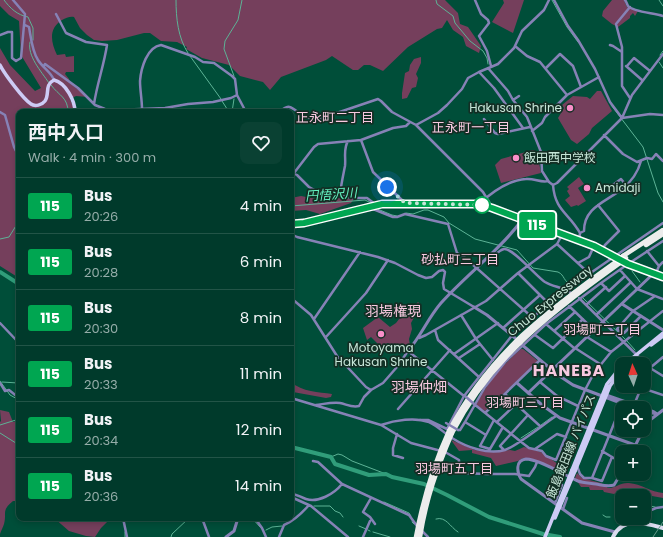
<!DOCTYPE html>
<meta charset="utf-8">
<style>
:root{--surface:#003a2b;--page:#0a4133;--text:#f1f3f6;--muted:#95ada9;--line:#225447}
body{margin:0;font-family:Poppins,"Noto Sans JP",sans-serif;background:var(--page);color:var(--text);height:100vh;display:flex;flex-direction:column;font-size:15px;white-space:nowrap}
*{box-sizing:border-box;margin:0}
p{font-size:13px;color:var(--muted)}
.icon{flex:none;width:22px;height:22px;fill:none;stroke:currentColor;stroke-width:2;stroke-linecap:round;stroke-linejoin:round}
.map{position:relative;flex:1;overflow:hidden}
.side{position:absolute;left:16px;top:109px;width:278px;height:412px;display:flex;flex-direction:column;background:var(--surface);border-radius:8px;box-shadow:0 2px 6px #0003,0 0 0 1px var(--line)}
.side>*{flex:none}
.badge{padding:0 8px;border-radius:3px;font-size:14px;line-height:26px}
.needle{width:26px;rotate:357deg}
.controls{position:absolute;left:615px;top:357px;display:grid;gap:8px}
.controls a{display:grid;place-items:center;width:36px;height:36px;border-radius:8px;background:var(--surface);box-shadow:0 2px 6px #0003,0 0 0 1px var(--line);font-size:20px}
.you{position:absolute;width:20px;height:20px;margin:-10px;border:3px solid #fff;border-radius:50%;background:#1a73e8;box-shadow:0 0 0 6px #1a73e833}
.map>.badge{position:absolute;translate:-50% -50%;box-shadow:0 0 0 2px #fff}
.round{display:grid;place-items:center;flex:none;width:42px;height:42px;border-radius:8px;background:var(--page)}
.overview{display:flex;align-items:center;justify-content:space-between;height:68px;padding:0 12px}
h1{font-size:19px;font-weight:700;line-height:30px}
ul{padding:0;list-style:none}
li{display:flex;align-items:center;gap:12px;height:56px;padding:0 12px;border-top:1px solid var(--line)}
li div{flex:1}
li b{display:block;font-size:15px}
li em{font-style:normal}
li .badge{min-width:44px;font-weight:700;text-align:center}
.map>svg:first-child{display:block}
</style>
<div class="map">
<svg width="663" height="537" viewBox="0 0 663 537">
<rect width="100%" height="100%" fill="#004e39"/>
<path fill="#753f5c" d="M0,0H445L458,13L460,24L468,27L481,46L479,53L466,46L463,37L453,30L447,20L442,28L437,29L408,47L383,71L370,65H364L358,70H353L332,56L326,60L281,77L270,90L263,82L240,76L229,65L202,58L186,49L187,47L177,42L161,41L150,33H144L117,40L102,41L94,40L87,35L80,28L74,17C70,16 66,18 62,20C48,29 51,42 57,55L65,54L66,57L74,56V72H66L65,74L69,79L70,83L88,97L76,96L70,99L73,106V112H19V278L0,266V48L10,65L35,91L41,88L21,55L19,21L9,15L0,6Z
M503,0H524L513,33L492,22L504,3Z
M612,0H624L627,7L638,11L635,16L633,13L630,16V18L618,27L612,24L602,16L603,11Z
M421,57V63L416,74L418,78L416,87L412,88L407,98L402,99V93L405,73L409,71L410,65L414,59Z
M597,91H601L612,111L592,128L589,134L577,144L571,140L558,118L564,108L562,105L573,96L587,97L590,99Z
M533,150L537,152L541,173L501,183L495,165L501,159Z
M579,177L584,184L578,188L586,201L578,206L577,205L571,207L565,200L570,196L567,191L569,189L567,187Z
M301,196L317,199L323,197L354,199L351,203L320,214L306,210L291,211V198Z
M418,302L421,305L411,323L412,329L409,339L410,345L403,349L387,343L382,348L371,337L367,340L363,328L378,317L390,327L396,323L406,310L411,309Z
M521,349H523L538,361L485,411L476,405C487,383 503,364 521,349Z
M291,382C302,392 319,392 332,394L331,397L326,398L293,392L291,391Z
M0,410L9,412L13,422L19,420V501H13C1,511 7,512 4,524C3,527 1,531 0,534V422L1,421Z
M451,440L475,450L491,452L510,450L515,451L524,447L541,452L565,469L563,473L536,460L523,458L518,461L496,466L491,458L472,453V450L459,451Z
M577,473L582,478L601,483L608,488C616,488 621,482 629,483C641,484 651,492 663,493V498L652,496L630,488L614,494L604,492L603,490H590L589,487H581L575,478Z
M54,518H111L101,528L95,537L86,536L69,531Z"/>
<g fill="none" stroke-linecap="round" stroke-linejoin="round">
<path stroke="#5db396" stroke-width="1" d="M4,0C10,8 17,15 28,17L33,28V40
M176,0C176,18 178,38 188,53
M436,0L437,4L453,16L455,23L470,41L483,51L487,58L488,64
M552,0L567,27L578,42
M659,0L663,6
M30,42C27,56 41,71 49,83
M660,55L663,51
M190,56L221,99
M659,62L663,68
M234,76L224,49L225,41L238,20L242,0
M51,85C59,96 68,97 68,112
M222,101L229,112
M611,105L643,147L658,193L663,202
M232,112L234,99
M291,206L365,200L371,203
M375,208L392,215L397,216
M406,213L413,214L424,210H428L444,217L449,223L475,239L517,250L533,268L558,272C565,275 563,282 572,285
M0,239L9,237L19,221
M632,271L640,282
M583,298L625,339
M627,341L635,350
M0,381L10,395L19,400
M2,382L18,383
M0,425L19,419
M541,425L552,417
M0,433L19,445
M521,438L538,427
M331,457L338,454L342,455L352,461L386,474
M384,502L409,513L411,516
M644,505L655,507
M314,506H330L335,511L340,513L343,517
M603,515L606,517H610
M252,518L260,527
M436,519C446,516 450,527 458,532
M412,522L414,524
M359,526L366,529
M266,530L272,527L282,526
M368,530L370,531
M125,532V537
M373,532L390,537
M171,537L172,534L189,518"/>
<path stroke="#309d7a" stroke-width="4" d="M0,272L19,284
M291,447L331,457L335,464L369,475L386,474L392,477L424,484L447,495L489,517L543,534L560,537"/>
<path stroke="#8682b6" stroke-width="2.5" d="M475,0L481,14L488,20L489,23L479,36L487,51L491,66
M554,0L568,26L578,40L595,69L610,102L622,118
M625,0C626,1 628,6 628,6C633,12 655,13 663,16
M56,14L66,33L86,42L107,45C104,65 97,84 94,104
M25,25L29,27C31,38 32,51 38,60C43,68 51,72 54,80
M0,35L8,32H12V58L16,61L21,58L25,14L13,0
M610,45L613,46L622,52
M515,46L527,56L540,62L567,95
M44,66L45,64L78,88L95,105L105,109L116,110L165,108L188,104L213,102L231,98L237,95
M626,66L642,80
M627,66L634,58L650,71
M488,68L508,91L513,100L527,117L541,152L542,171L549,182L553,185C555,211 569,213 580,233
M546,68L560,54L573,66L581,87
M479,72L494,88L523,128
M630,98L622,86V47L616,24L630,7
M513,100L519,96
M142,109C142,100 140,90 140,81C141,68 147,47 161,45L195,57L203,62L214,63L232,76L235,79L237,95L246,112
M0,112L5,115L14,147L19,157
M279,112C291,102 290,108 301,114C306,118 313,119 319,119L378,99L381,101L392,112L416,125L483,192L492,207
M622,118L632,95L663,54
M484,119L495,133L498,134L530,127
M416,125L438,113L447,105L462,89L468,78L479,72L498,64L514,48L522,31L544,10L549,0
M532,131L542,123L545,117L567,95L599,77
M604,135L623,154L637,162L647,158L652,159L656,154L663,161
M361,140L373,172L405,203
M291,172L297,175L309,187L327,197L340,195L352,198H367L375,204
M294,173L314,147L318,144L361,140L393,128L406,126L410,122
M553,185L557,183L622,118L650,114L663,115
M610,187L621,179L626,185
M340,195C341,185 343,176 345,166C346,157 343,149 348,141
M479,204C492,192 508,180 526,179C534,178 541,183 548,181
M598,205L619,231L605,245L602,250
M371,206L373,209L393,217H397L405,214L448,224L457,253L463,256L533,318
M291,234L297,237L378,257L395,263L418,275L426,278L432,277L439,271L443,270L445,272L443,283L444,289L474,307
M579,241L580,233L584,231C584,207 606,202 622,189C631,182 638,172 641,161
M557,244L593,277
M647,251L659,266
M491,255L494,256C496,254 500,250 504,249C513,248 536,276 545,282C553,287 563,287 571,293
M578,263L589,257L594,246
M620,270L637,289L663,299
M518,273L549,304
M656,273L659,266L663,262
M625,276L609,291L601,283L628,264L663,241
M291,298L311,315L337,356L366,387L371,390
M579,298L650,368L663,376
M586,305L606,287
M569,306L594,330
M461,315L476,339L493,360
M596,315L631,282
M641,316L624,333L622,334L617,329L633,311L655,296
M314,319L360,252
M0,323L19,343
M546,324L574,348
M503,328L540,295
M435,330L438,340L479,377
M554,331L575,312
M535,335L553,348L583,319
M326,337L366,293L388,260
M587,337L611,352
M419,338L426,335L486,301L518,273L557,244L562,235
M575,348L600,364
M454,354L498,323
M459,358L480,344
M644,373L663,357
M540,382L557,396L578,406
M0,383L5,391L9,390L19,398
M636,386L663,395
M505,394L540,426
M291,398L381,425L411,443L445,452L459,460V471L461,473L487,474H515L529,476L535,467L537,462
M474,404L520,441L529,448L542,451L546,456L556,460L585,390L594,373L611,352L663,311
M316,405C324,404 332,402 340,403C346,404 352,408 359,406L364,397L371,390L383,383L397,367L408,351L464,396
M634,405L641,388
M398,409L450,350
M485,413L540,360
M420,420H428L447,429L464,396L514,333L563,292L663,223
M494,420L486,435L465,422L485,387L506,361L546,324L601,283
M497,422L516,404
M381,425C395,420 415,417 429,422C438,426 444,433 452,438C466,447 488,455 505,450C517,446 544,424 556,416
M458,430H460L465,422
M397,434L393,448V455L403,458
M486,435L480,446L490,449L503,427
M535,449L557,434L566,437
M504,450L500,446L528,415
M602,451L622,463
M313,461L318,462L342,484L409,515L417,526
M577,466L580,474L584,478H592L615,421L622,423
M592,478L602,481L612,457
M291,494C297,494 300,497 306,499C318,503 334,494 342,484
M291,497L311,506L348,537
M371,498L363,512L370,517L375,524
M555,503L562,485
M563,509L567,498
M644,513L656,508L663,507
M123,518L127,537
M202,518L209,537
M255,518L262,528L266,537
M624,524L635,518
M422,531L428,537
M279,537L284,525C294,521 302,513 309,505
M363,537L370,521"/>
<path stroke="#8682b6" stroke-width="3" d="M622,304L663,330
M474,307L487,315L515,338
M521,344L558,375L573,385L634,408
M408,351C421,336 428,318 441,303C467,274 499,251 522,220
M517,383L542,405L560,418L635,445
M528,393L654,273
M606,395L643,408
M644,408L654,412L657,414
M644,411L657,414
M644,429L650,420L663,410
M632,452L643,430
M615,532L582,523L521,479C517,473 515,460 526,459C539,459 564,475 578,481C583,483 590,483 596,484C602,485 608,487 614,485L622,472
M226,537L234,531L238,518"/>
<path stroke="#cdcbf5" stroke-width="3.5" d="M0,65C4,73 23,99 31,104C35,107 42,105 45,101C50,94 44,85 54,80C66,83 75,101 75,112
M291,224L304,223L382,204H479L492,208L594,246L628,264L663,277
M651,345L663,336
M625,364L663,333
M629,364L637,357
M572,470L607,384L615,374L622,366
M575,471L610,386L622,370"/>
<path stroke="#dcdcf0" stroke-width="4" d="M613,537C623,516 645,523 663,528"/>
<path stroke="#ececec" stroke-width="4.5" d="M646,245L663,234
M623,256L663,230
M449,431C489,354 548,310 617,261
M452,433C492,356 552,312 620,263"/>
<path stroke="#649b8a" stroke-width="1" d="M653,537L663,522"/>
<path stroke="#8682b6" stroke-width="2.5" d="M465,396L474,404
M446,423L458,430"/>
<path stroke="#cdcbf5" stroke-width="3.5" d="M555,518L575,471
M545,537L572,470"/>
<path stroke="#ececec" stroke-width="4.5" d="M617,261L623,256
M620,263L626,258
M416,537C423,499 433,466 449,431
M420,537C426,499 437,468 452,433"/>
</g>
<g fill="none" stroke-linecap="round" stroke-linejoin="round">
<g stroke="#fff" stroke-width="9">
<path id="line" d="M291,224L304,223L382,204H479L492,208L594,246L628,264L663,277"/>
</g>
<use href="#line" stroke="#00a651" stroke-width="6"/>
<path stroke="#c6e6d8" stroke-width="4" stroke-dasharray="0 7.2" d="M387,187L405,203L482,205"/>
</g>
<g fill="#f98fc9" stroke="#132e24" stroke-width="1.5">
<circle cx="570" cy="108" r="4"/>
<circle cx="516" cy="158" r="4"/>
<circle cx="587" cy="188" r="4"/>
<circle cx="381" cy="334" r="4"/>
</g>
<circle fill="#fff" stroke="#00a651" stroke-width="2" cx="482" cy="205" r="8"/>
<g text-anchor="middle" stroke-width="3.5" stroke-linejoin="round" paint-order="stroke">
<g font-size="12" fill="#c6e6d8" stroke="#132e24" text-anchor="start">
<text x="562" y="112" text-anchor="end">Hakusan Shrine</text>
<text x="524" y="162">飯田西中学校</text>
<text x="595" y="192">Amidaji</text>
<text x="381" y="352" text-anchor="middle">Motoyama<tspan x="381" dy="14">Hakusan Shrine</tspan></text>
</g>
<g font-size="12" fill="#c6e6d8" stroke="#132e24">
<text transform="translate(550 301) rotate(-39)" y="4">Chuo Expressway</text>
<text transform="translate(571 446) rotate(-68)" y="4">飯島飯田線 バイパス</text>
</g>
<g font-size="13" fill="#f7c9e0" stroke="#132e24">
<text x="335" y="122">正永町二丁目</text>
<text x="471" y="132">正永町一丁目</text>
<text x="460" y="264">砂払町三丁目</text>
<text x="602" y="334">羽場町二丁目</text>
<text x="525" y="407">羽場町三丁目</text>
<text x="454" y="473">羽場町五丁目</text>
</g>
<g font-size="13" font-style="italic" fill="#64f2c1" stroke="#132e24">
<text transform="translate(331 194) rotate(-4)" y="5">円悟沢川</text>
</g>
<g font-size="14" fill="#f7c9e0" stroke="#132e24">
<text x="393" y="316">羽場権現</text>
<text x="419" y="392">羽場仲畑</text>
</g>
<g font-size="16" font-weight="bold" letter-spacing="1" fill="#f7c9e0" stroke="#132e24">
<text x="569" y="376">HANEBA</text>
</g>
</g>
</svg>
<div class="controls">
<a><svg class="needle" viewBox="-14 -14 28 28"><path d="M0-13l5 13h-10z" fill="#e53935"/><path d="M0 13l5-13h-10z" fill="#95ada9"/></svg></a>
<a><svg class="icon" aria-label="locate" viewBox="0 0 24 24"><circle cx="12" cy="12" r="6"/><path d="M12 2v4M12 18v4M2 12h4M18 12h4"/></svg></a>
<a>+</a>
<a>−</a>
</div>
<div class="you" style="left:387px;top:187px"></div>
<b class="badge" style="left:537px;top:225px;background:#00a651;color:#fff">115</b>
<section class="side">
<div class="overview"><div><h1>西中入口</h1><p>Walk · 4 min · 300 m</p></div><a class="round"><svg class="icon" aria-label="heart" viewBox="0 0 24 24"><path d="M12 20l-8-8c-3-5 5-10 8-4 3-6 11-1 8 4z"/></svg></a></div>
<ul>
<li><span class="badge" style="background:#00a651;color:#fff">115</span><div><b>Bus</b><p>20:26</p></div><em>4 min</em></li>
<li><span class="badge" style="background:#00a651;color:#fff">115</span><div><b>Bus</b><p>20:28</p></div><em>6 min</em></li>
<li><span class="badge" style="background:#00a651;color:#fff">115</span><div><b>Bus</b><p>20:30</p></div><em>8 min</em></li>
<li><span class="badge" style="background:#00a651;color:#fff">115</span><div><b>Bus</b><p>20:33</p></div><em>11 min</em></li>
<li><span class="badge" style="background:#00a651;color:#fff">115</span><div><b>Bus</b><p>20:34</p></div><em>12 min</em></li>
<li><span class="badge" style="background:#00a651;color:#fff">115</span><div><b>Bus</b><p>20:36</p></div><em>14 min</em></li>
</ul>
</section>
</div>
